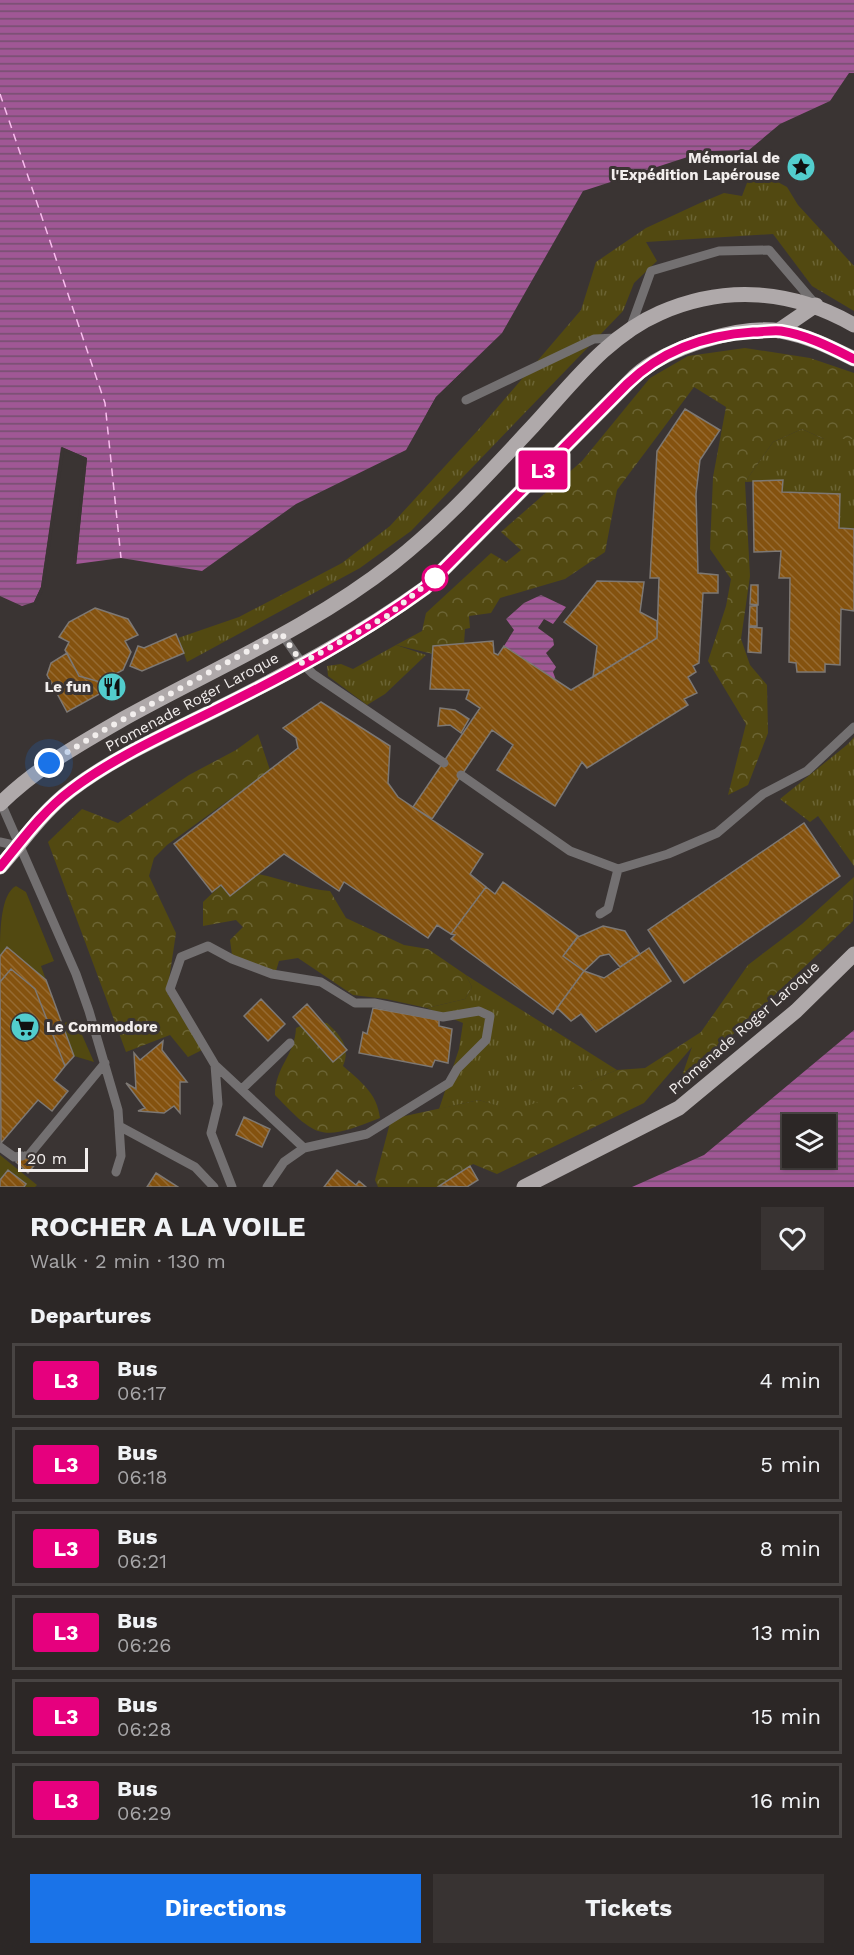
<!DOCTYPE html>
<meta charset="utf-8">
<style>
:root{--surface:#2c2726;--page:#383332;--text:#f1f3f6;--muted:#a6a5a7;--line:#484443;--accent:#1a73e8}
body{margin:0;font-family:"Work Sans",sans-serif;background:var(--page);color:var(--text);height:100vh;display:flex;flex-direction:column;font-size:22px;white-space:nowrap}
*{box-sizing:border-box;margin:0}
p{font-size:20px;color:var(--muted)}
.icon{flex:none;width:33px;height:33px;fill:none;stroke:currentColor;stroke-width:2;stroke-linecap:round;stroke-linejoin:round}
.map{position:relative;height:1187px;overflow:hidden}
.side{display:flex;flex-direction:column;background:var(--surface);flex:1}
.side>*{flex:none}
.badge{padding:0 12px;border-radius:4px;font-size:21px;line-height:39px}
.buttons{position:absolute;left:782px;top:1114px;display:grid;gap:12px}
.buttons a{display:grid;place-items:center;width:54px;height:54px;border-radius:0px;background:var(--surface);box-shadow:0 2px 4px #0004,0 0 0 2px var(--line);font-size:30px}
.scale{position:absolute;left:18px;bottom:15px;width:70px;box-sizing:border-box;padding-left:6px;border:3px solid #f2eeed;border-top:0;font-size:16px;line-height:21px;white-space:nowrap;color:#f2eeed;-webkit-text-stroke:4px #3a3433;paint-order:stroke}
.you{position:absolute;width:30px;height:30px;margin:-15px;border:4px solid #fff;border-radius:50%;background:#1a73e8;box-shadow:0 0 0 9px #1a73e833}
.map>.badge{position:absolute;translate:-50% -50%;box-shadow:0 0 0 3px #fff}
h2{padding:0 30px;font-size:22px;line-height:54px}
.round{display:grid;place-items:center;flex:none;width:63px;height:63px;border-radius:0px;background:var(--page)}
.overview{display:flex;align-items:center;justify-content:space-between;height:102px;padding:0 30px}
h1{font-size:28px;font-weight:700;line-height:45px}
.primary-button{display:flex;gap:12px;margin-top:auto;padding:12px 30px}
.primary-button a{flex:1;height:69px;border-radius:0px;background:var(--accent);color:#fff;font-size:24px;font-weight:700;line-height:69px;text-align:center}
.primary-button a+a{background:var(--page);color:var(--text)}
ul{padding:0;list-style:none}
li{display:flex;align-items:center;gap:18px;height:75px;margin:0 12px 9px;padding:0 18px;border:3px solid var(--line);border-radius:0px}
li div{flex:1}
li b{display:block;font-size:22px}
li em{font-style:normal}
li .badge{min-width:66px;font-weight:700;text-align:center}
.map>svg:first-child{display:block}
</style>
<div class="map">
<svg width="854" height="1187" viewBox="0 0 854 1187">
<defs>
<pattern id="grass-tufts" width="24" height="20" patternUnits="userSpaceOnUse" patternTransform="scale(1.5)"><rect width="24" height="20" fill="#524911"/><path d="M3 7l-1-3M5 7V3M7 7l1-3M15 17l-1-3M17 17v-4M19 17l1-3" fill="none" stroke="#6b6434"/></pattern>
<pattern id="forest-crowns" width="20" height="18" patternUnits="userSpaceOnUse" patternTransform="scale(1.5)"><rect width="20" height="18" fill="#524911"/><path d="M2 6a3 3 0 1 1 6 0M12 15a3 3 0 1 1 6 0" fill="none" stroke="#6b6434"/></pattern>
<pattern id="water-rules" width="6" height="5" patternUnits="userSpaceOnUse" patternTransform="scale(1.5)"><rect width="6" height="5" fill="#a05795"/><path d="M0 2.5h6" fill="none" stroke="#744f6e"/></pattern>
<pattern id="building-back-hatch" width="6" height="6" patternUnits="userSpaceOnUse" patternTransform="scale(1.5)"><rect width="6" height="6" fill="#84520f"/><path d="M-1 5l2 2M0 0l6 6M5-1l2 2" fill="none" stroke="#966b32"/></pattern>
</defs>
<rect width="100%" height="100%" fill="#3a3433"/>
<path fill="url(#grass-tufts)" d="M750,175L774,180L787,187L798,205L854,266V311L812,286L773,234L646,242L657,261L634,283L623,311L411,531L360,568L187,662L178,638L239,617L342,563L390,526L479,429L581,310L596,262L646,228L700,203L724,193L742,196Z
M802,429L824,439H854V529L839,528V494L782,492V480L745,482L773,442Z
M396,645L426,655L385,694L367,705L328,676L327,666L341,664L353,669Z
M854,737V866L818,816L810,822L780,799L848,744Z
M466,975L617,1070L515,1112L479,1100L439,1109L459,1049L463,1023L427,1008L465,999L472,987Z
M0,1155L37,1185L35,1187H24L26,1184L9,1170L0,1180Z"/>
<path fill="url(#forest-crowns)" d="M745,348L810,358L854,373V439H824L802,429L773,442L745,482L750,576L741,639L750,665L767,685L768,733L748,785L728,795L746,724L708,661L726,606L731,579L710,549L713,477L726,407L694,387L617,490L605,552L565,579L500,598L491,613L469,616L470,628L465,629L464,644L433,654L396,645L422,631L426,613L491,553L506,562L521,550L501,532L582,461L650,378L688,356Z
M258,734L270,770L167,845L154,858L149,876L176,933L167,993L202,1050L188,1057L170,1035L126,1052L48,842L82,809L118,823L189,775L236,750Z
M258,874C283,879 305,889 330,891L346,918L404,945L428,949L466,975L472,987L465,999L427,1008L386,999L353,995L298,958L279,961L276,971L232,955L230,940L243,927L236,920L203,926V902L221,885L230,896Z
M854,877L853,921L709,1057L682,1076L692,1047L644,1103L497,1174L473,1164L437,1187H378L375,1180L391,1119L479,1100L515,1111L617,1070L645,1068L701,1032L748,965L802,924Z
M310,1022L327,1023C341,1036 351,1047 343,1066C361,1082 377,1093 380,1118C322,1141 318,1140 275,1095C275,1067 295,1055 296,1028Z"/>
<path fill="#524911" d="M16,886L26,892L54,961L41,966L46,980L7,948L0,956C0,934 0,894 16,886Z
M75,1019L94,1062L74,1056L62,1024Z"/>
<path fill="url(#water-rules)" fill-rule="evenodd" d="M0,0H854V73H849L830,101L780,124L749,150L706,151L583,191L502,333L436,397L406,450L296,504L202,571L121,558L76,564L87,458L62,447L41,587L34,602L22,606L0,596Z
M541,595L566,607L553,624L544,619L538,628L553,639L554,645L546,653L556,667L553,672L556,680L504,646L514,630L506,619L524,603Z
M854,1030V1187H632L704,1155ZM792,1125H825V1158H792Z"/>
<path fill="#3a3433" d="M470,368L439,398L426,415L436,397L462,372Z
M61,447L87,458L76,567L73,564L84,460L64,451L44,588L36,605L34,602L41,587Z"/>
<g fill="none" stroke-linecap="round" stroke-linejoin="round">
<path stroke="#f9bdee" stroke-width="1.5" stroke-dasharray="8 6" stroke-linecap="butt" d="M0,94L105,403L121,558"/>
</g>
<path fill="url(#building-back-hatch)" stroke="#7d7874" stroke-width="1.5" d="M685,409L720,430L700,460L696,494L698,573L718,575V593H703L699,663L693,666L696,672L688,677L697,693L684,699L688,705L587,768L582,762L555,806L497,770L513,745L492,730L432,819L413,807L480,708L466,699L469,690L430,689L433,646L493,641L494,653L498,655L504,646L571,690L657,638L659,578H650L657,451Z
M783,480L782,492L840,494L839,528L854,529V611L841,609L840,665L825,664V672H797L796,663L789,662L790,578H779L781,551L754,552L753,481Z
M597,581L644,582L640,612L657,621V638L593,677L597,646L564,622Z
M751,585H758V605L750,604Z
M750,606H757V626H749Z
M95,608L128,619L138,635L125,641L131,652L123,670L100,682L79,676L65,650L69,642L59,637L69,622Z
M749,627L762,628L761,653L748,652Z
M176,634L184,653L142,671L130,666L138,646L144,648Z
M67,653L79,676L100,682L107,678L112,687L67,712L47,675L51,663Z
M321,702L390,746L388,783L398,797L483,854L470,874L486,887L451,934L437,925L428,938L344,882L339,891L284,854L230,896L221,885L212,892L174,844L298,748L296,738L283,728Z
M440,708L455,710L469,719L461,733L450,725L438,726Z
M804,823L840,876L684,983L648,930Z
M503,882L578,936L563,956L584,971L553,1014L451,939L455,935L451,934L486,887L495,894Z
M603,926L625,931L640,954L620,967L609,954L600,956L584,971L563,956L578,937Z
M7,947L46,980L74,1056L65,1066L35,989L11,969L0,982V956Z
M649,948L671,981L596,1032L581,1014L571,1021L557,1008L584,971L604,978Z
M11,969L35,989L65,1066L54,1080L68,1091L52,1111L38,1100L1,1143L0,982Z
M261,999L285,1024L268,1041L244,1016Z
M307,1004L347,1050L333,1062L293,1017Z
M373,1008L439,1020V1026L452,1029L448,1063L435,1060L432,1067L359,1053L363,1032L367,1034Z
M163,1041L162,1050L187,1082H180V1113L174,1106L164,1113L138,1111L145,1108L126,1083L136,1089L134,1053L140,1060Z
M244,1117L270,1129L262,1147L236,1135Z
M25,1152L37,1162L28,1173L16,1162Z
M470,1166L478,1180L467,1187L439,1186Z
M8,1170L26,1184L24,1187H0V1180Z
M337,1170L356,1185L359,1181L366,1187H324Z
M156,1173L178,1187H147Z"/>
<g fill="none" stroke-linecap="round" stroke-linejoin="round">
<path stroke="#737071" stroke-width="9" d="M630,329L651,271L719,251L769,250L816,305
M466,400L594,339L617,338
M281,633L302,663L313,674L444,763
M461,775L570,851L618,869L668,854L717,833L763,794L807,771L854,727
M1,803L76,974L89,1011L118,1110L121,1156L116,1172
M0,842L18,846
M600,914L608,909L618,869
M215,1065L304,1148
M242,1089L290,1043
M119,1126L195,1167L214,1187
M0,1147L14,1157L22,1156
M29,1155L105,1063
M232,1187L211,1133L218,1104L215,1065L170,989L181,957L208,946L232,959L272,974L321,982L355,1003H374L443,1017L479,1011L490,1016L486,1040L457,1069L449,1083L367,1134L304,1148L284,1162L267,1187"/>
<path stroke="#afa9aa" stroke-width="15" d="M778,331L816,305
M0,804C36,768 80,744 123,719C213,669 312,627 393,563C444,523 489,473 533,426C572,384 607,336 660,313C726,284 793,290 854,325
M0,867C23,841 43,811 71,790C114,757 167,734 215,710C287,674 360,635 425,588L635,376C666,348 740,324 781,331C808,336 830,347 854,359
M524,1187L679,1108L796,1011L854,954"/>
</g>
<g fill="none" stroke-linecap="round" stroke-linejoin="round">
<g stroke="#fff" stroke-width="14">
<path id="line" d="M0,867C22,840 43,811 71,790C114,757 171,732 219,708C290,673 361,635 425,588L627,384C661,351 706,335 753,332C762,332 772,330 781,331C807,335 830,347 854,359"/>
</g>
<use href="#line" stroke="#e6007e" stroke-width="9"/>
<path stroke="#f2eeed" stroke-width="6" stroke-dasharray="0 10.8" d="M49,763L106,729L281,633L302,663L387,616L438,575L435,578"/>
</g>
<defs>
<g id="sight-disc" transform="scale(1.5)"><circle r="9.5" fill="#52cdcd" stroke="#3a3433"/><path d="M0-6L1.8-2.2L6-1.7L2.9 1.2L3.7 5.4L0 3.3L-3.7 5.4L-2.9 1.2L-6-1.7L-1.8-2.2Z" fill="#111"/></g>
<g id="restaurant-disc" transform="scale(1.5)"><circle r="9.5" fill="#52cdcd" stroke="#3a3433"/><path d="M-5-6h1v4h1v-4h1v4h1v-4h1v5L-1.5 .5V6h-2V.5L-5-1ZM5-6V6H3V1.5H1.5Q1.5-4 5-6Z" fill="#111"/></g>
<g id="supermarket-disc" transform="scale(1.5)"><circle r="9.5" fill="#52cdcd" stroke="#3a3433"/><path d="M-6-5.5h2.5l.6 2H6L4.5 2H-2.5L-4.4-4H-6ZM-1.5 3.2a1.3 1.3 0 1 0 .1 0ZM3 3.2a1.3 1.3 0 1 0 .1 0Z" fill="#111"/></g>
</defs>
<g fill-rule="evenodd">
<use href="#sight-disc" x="801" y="167"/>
<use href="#restaurant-disc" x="112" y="687"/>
<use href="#supermarket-disc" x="25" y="1027"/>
</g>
<circle fill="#fff" stroke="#e6007e" stroke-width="3" cx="435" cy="578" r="12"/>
<g text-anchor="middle" stroke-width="6" stroke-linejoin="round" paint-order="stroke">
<g font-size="15" font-weight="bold" fill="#f2eeed" stroke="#3a3433" text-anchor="end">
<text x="780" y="163">Mémorial de<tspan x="780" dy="17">l'Expédition Lapérouse</tspan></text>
<text x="91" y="692">Le fun</text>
<text x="46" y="1032" text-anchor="start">Le Commodore</text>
</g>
<g font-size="15" fill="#f2eeed" stroke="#3a3433">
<text transform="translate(192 702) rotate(-28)" y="5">Promenade Roger Laroque</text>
<text transform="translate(744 1028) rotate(-41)" y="5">Promenade Roger Laroque</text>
</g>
</g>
</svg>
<div class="buttons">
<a><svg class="icon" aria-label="layers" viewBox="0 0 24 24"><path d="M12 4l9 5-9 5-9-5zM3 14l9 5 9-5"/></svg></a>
</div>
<div class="scale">20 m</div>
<div class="you" style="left:49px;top:763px"></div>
<b class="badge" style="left:543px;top:470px;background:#e6007e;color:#fff">L3</b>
</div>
<section class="side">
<div class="overview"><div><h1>ROCHER A LA VOILE</h1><p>Walk · 2 min · 130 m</p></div><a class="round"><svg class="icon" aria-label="heart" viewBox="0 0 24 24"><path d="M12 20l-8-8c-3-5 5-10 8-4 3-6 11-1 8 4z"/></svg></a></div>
<h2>Departures</h2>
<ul>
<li><span class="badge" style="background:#e6007e;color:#fff">L3</span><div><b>Bus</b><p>06:17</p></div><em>4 min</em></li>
<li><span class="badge" style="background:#e6007e;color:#fff">L3</span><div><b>Bus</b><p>06:18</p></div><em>5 min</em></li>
<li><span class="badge" style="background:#e6007e;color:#fff">L3</span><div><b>Bus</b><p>06:21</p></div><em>8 min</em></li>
<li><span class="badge" style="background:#e6007e;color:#fff">L3</span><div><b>Bus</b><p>06:26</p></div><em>13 min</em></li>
<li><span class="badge" style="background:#e6007e;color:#fff">L3</span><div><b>Bus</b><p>06:28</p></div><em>15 min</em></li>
<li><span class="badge" style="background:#e6007e;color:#fff">L3</span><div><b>Bus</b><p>06:29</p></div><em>16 min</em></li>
</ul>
<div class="primary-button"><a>Directions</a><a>Tickets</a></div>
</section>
